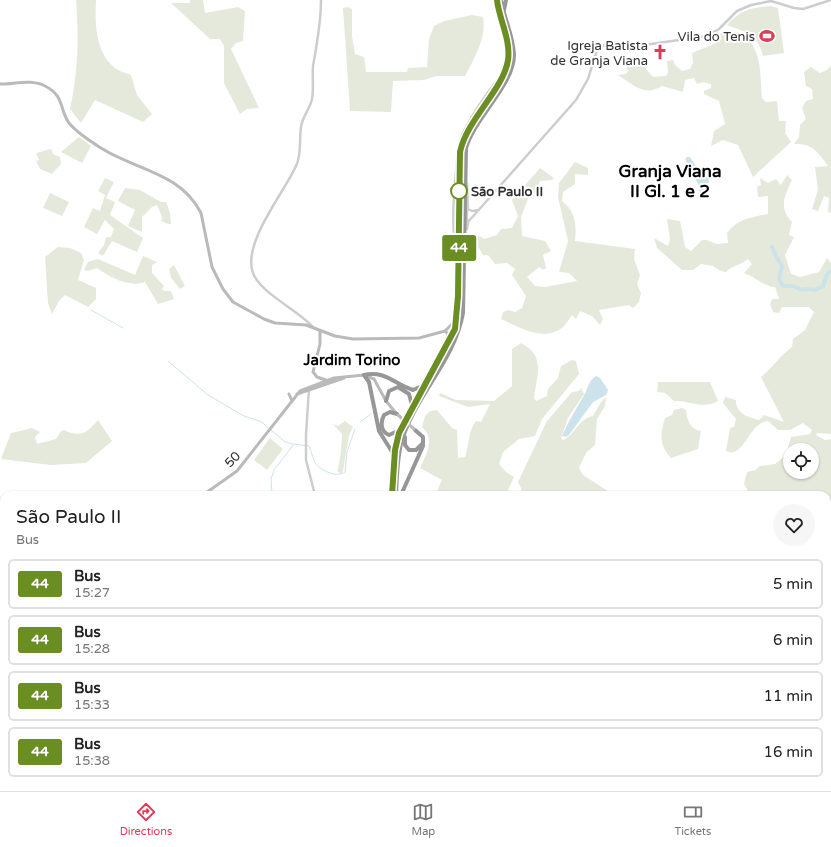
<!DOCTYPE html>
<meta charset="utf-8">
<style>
:root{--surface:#fff;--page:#f6f6f6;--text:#222;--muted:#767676;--line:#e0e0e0;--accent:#de3b59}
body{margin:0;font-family:"Varela Round",sans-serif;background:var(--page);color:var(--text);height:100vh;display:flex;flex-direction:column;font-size:15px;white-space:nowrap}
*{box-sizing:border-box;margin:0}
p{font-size:13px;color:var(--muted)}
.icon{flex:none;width:22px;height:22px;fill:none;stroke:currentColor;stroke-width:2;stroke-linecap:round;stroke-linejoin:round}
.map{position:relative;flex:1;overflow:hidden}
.sheet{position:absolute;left:0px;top:491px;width:831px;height:300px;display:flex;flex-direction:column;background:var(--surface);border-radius:12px 12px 0 0;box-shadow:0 1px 3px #0004}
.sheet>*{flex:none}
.badge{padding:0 8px;border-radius:3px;font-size:14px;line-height:26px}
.controls{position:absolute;left:783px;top:443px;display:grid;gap:8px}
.controls a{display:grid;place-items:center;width:36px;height:36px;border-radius:50%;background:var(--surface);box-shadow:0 1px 3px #0004;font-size:20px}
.map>.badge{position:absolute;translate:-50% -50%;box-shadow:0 0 0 2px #fff}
.round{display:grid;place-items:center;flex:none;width:42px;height:42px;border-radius:21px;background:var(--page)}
.summary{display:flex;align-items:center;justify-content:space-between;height:68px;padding:0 16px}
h1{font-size:19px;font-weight:600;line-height:30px}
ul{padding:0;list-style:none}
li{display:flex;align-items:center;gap:12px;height:50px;margin:0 8px 6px;padding:0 8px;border:2px solid var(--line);border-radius:6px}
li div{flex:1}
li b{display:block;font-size:15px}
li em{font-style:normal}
li .badge{min-width:44px;font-weight:700;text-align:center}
.menu{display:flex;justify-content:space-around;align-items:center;height:56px;border-top:1px solid var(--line);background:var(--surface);font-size:11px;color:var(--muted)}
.menu a{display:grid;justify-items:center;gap:2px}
.menu .active{color:var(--accent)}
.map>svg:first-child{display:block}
</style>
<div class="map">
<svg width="831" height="791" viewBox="0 0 831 791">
<rect width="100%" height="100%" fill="#fff"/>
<path fill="#e5e9dc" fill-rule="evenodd" d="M76,0H96C95,22 95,52 114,67C118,71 126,73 131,75L137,95L152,114L143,122L95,100L81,123L70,109C78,73 79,37 76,0Z
M190,0H203L205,13L238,7L245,11L243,41L236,43L231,49L259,108L247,109L240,114L224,83V46L220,39H210L171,3H190Z
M771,6L778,8L784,53L763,56C757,33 748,33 727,25C741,9 751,8 771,6Z
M348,7L352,9V36L355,54L364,57L366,72H407L408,68L427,67L429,39L434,26L444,21L472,15L483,17C487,37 474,59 465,76H436L424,80L393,81L391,112L350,111L343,8Z
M723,30C729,31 737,32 742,35C763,47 760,78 762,98L766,102L777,101L779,121H786L785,133L791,142L753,177L738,145L723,140L711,146L714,131L725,124L719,101L704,94V91L711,88V84L703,82L697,84L694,78L685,80L683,92L662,86C644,97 634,85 618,75L626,74L628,71L626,66L630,63H644L646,69L653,77L666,76L668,73L667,61L673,60L675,65L682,71L690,69L693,63L692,53L714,44Z
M831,65V213L828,212L829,198L824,196L818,211L812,209L818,190L815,167L828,166C818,152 812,143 794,144L799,137L800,125L806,119L802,108L806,101L813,99L812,89L806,86L804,72L811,67L820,73L827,70Z
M79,137L91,146L82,163L61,152Z
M51,149L53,154L60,157L61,164L52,174L40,169L36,161L39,160L36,153Z
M575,162L588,168V175L575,174V184L563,192L562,201C575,211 577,225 575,241L635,249L634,259L640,275L637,284L641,293L639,302L633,308L629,305L599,310L603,319L600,325L592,316L580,311L576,319L572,315C569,319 566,324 563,327C544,343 519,327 501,319L503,312L508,310L515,312L522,308L526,296L512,275L515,269L507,263L495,264L488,255H483L479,248H475L472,243L478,235L484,239L497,235L501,229L512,228L518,216L512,200L540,168L554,178L552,180L540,181L533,197L528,199L521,217L522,236L545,241L551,251L543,255L546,268L544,270L539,267L527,277L535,286L545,287L577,281L569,273L559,272L568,241L558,197L559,183Z
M787,175L792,180C785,195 778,207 792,222L789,235L794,237L785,255L791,274L800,277L819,272L827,258L831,263V434L817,433L816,435L825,440L831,439V519L827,521V495H748L747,489L744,484L747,472L756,470L759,466L775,464L786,455L791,437L810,434L812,430L803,423L790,430H778L768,421C749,422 744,460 726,451L730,428L734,427L736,419L723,403L725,397L736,400C736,414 748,417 759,420L764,415L784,422L761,377C773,367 780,356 792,347L793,339L805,330L814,312L809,307H782L779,313L773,312L770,304L772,299H779L775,287C764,287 756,277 744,273L752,264L748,259C741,265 731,266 726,272L721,271L713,266L701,264L693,270H682L657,248L654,238L668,246L670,240L667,219L680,221L685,247L691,251L702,240H707L716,244L728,243L727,233C737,219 752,217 768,214V196L758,197L757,187L761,185L760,178L768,183L776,179L781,185ZM790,450H812V472H790Z
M105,178L114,182L106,198L115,202L110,215L143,238L137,252L112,241L103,256L98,253L104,245L106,237H111L114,229L105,220L97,234L84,227L93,208L100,211L105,195L98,191Z
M125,188L140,190L161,202H166L170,213L171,224H168L161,221L162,217L157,205L152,207L142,217V232L128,226L135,210L118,201Z
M50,193L69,202L62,216L43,208Z
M58,247L70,248L81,253L84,260L78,280L96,288V299L88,307L65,295L59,301L52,314L48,303L45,257Z
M143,256L157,262L152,265V273L164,286L162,289L164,291H171L174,299L158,304L145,282C129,288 110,277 97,268L88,271L84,270L88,262L98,259L135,275Z
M174,265L185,286L180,289L171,278L169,269Z
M521,343C546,356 537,374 534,398L536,401L547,396L548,389L558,378L561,366L572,360L576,361L579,374L542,419L535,436L519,439L503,452L499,464L506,472L514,477L506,495H435L442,480L420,468C426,454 436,440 422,427L425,416L430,411L437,410L452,428L457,430L458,458L465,457C469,446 468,430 476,421L481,422L490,404L468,407L439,396L440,393L456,400L494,401L512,386V349Z
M658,382H710L718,401C701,410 691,400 674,401L665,393L657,392Z
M581,388L584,394L568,418L561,438L563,440C575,435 579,418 593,416L601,402L606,397L605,406L597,419L595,445L586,453L579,468L583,475L614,495H521V488L518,482L547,421L572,392L579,391Z
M682,408L686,410C687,421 691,430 701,431L698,449L671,458C659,445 660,434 665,418L672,415L674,410Z
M98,420L112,441L86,463L51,465L1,459L11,433L32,428L40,432L35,437L37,444L56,439L61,431L64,430C81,438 87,433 98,420Z
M345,421L353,427L349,435L343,471L341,474L337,471C340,467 342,440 342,434L333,424L338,426Z
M270,438L283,449L267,470L254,460Z
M4,688V787H80L82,790L93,787L94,791H0V690Z"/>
<path fill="#cce3eb" d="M687,157H690L700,172L709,179L707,196L699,195L700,188L685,159Z
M596,376L600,378L608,390L606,395L593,402L569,435L566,437L562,436C568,422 575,411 583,397C588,390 587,382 596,376Z"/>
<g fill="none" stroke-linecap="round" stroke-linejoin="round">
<path stroke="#cce3eb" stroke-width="1" d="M91,310L123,328
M168,361L208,395L244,416L262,422L268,428
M360,422L371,414
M271,430L285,442L293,444
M272,495L271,479L274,470L294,444L309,446C311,451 313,459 316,464C322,471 337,478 345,472L347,452L355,429"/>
<path stroke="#cce3eb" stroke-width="4" d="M772,247L777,258L782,266L779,279L783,286H793L802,290L807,289L815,290L823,286L827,274L831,271"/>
<path stroke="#cdcdcd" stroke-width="2.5" d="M467,184L468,209L472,211L479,210
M467,222V207
M467,229L468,222L576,100L588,79L597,50L609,42L644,45L707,36L719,29L737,11L751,5L771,1L794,8L803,9L831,0
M457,258C451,230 453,200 456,172C457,163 457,153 459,144C464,126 488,90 501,76
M313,327C298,310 260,293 253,273C242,243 284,193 296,166C302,154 299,140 301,127C302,117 310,109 312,99C314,88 312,77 313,66C317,44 321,23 321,0
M309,389L306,434V460L315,495"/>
<path stroke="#bababa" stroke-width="3" d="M0,84C15,84 32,79 45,86C65,96 59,109 69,123C77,133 90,141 101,148C135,170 180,172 201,213L212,267L223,289L233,302L264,319L275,323L306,325L335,336L353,339L419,338L445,331L455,321
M320,331V344L313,372L317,377L326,380
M445,331L448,334L447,344
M289,394L292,401
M297,394L344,378
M203,495L237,471L300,391L334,378L364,375L374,379L386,401L396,413
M0,629L4,627"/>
<path stroke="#979797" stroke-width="4" d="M504,10L506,0
M386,401L389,391L398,387L409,394L412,405
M397,414L390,412L384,415C380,423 381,432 389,435L400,430
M405,437V445L409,450H416L422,444
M394,455L379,431L369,382L364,375C385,370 394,384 413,390L422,386
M392,495L395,450L399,433L453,334L457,319L458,305L460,151C468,118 509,85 508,54C508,36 499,18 497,0
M396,495C397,477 397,457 402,440C416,395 455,360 463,313L466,148C475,117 515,84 514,54C513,35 504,18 501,0
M401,495L423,446V437L415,430
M339,787L340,791
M344,787V791"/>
<path stroke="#bababa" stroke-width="3" d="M398,415L414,429"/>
</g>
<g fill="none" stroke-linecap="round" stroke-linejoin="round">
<g stroke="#fff" stroke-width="9">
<path id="line" d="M392,495L395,450L399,433L455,329L458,296L460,152C467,119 504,89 508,60C511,40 499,19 497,0"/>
</g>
<use href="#line" stroke="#6b8e23" stroke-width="6"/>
</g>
<defs>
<g id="stadium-bare" transform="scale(1.2)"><path d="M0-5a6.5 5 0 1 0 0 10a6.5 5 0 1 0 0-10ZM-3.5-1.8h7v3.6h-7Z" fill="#de3b59" stroke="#fff" stroke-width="2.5" paint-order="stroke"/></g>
<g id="church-bare" transform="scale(1.2)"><path d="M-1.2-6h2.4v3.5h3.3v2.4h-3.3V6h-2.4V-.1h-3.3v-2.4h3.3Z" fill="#de3b59" stroke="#fff" stroke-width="2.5" paint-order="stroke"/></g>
</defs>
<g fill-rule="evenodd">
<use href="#stadium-bare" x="767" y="36"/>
<use href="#church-bare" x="660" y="52"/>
</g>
<circle fill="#fff" stroke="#6b8e23" stroke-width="2" cx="459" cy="191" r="8"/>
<g text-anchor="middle" stroke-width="4" stroke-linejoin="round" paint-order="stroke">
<g font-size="13" fill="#303030" stroke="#fff" text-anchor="end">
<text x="755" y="41">Vila do Tenis</text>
<text x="648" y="50">Igreja Batista<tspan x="648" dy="15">de Granja Viana</tspan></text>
</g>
<g font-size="13" font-weight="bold" fill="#303030" stroke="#fff" text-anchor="start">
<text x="471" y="196">São Paulo II</text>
</g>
<g font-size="13" fill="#303030" stroke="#fff">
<text transform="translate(232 459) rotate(-46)" y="5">50</text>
</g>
<g font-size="15" font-weight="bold" fill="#000" stroke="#fff">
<text x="352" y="365">Jardim Torino</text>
</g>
<g font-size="17" font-weight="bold" fill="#000" stroke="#fff">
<text x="670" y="177">Granja Viana<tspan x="670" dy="20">II Gl. 1 e 2</tspan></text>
</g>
</g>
</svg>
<div class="controls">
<a><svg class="icon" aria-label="locate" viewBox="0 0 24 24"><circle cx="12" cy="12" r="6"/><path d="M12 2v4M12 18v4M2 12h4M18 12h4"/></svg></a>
</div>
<b class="badge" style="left:459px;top:248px;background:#6b8e23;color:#fff">44</b>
<section class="sheet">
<div class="summary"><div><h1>São Paulo II</h1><p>Bus</p></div><a class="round"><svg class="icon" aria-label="heart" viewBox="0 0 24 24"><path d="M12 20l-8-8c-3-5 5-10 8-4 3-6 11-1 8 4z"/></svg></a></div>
<ul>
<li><span class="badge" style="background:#6b8e23;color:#fff">44</span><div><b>Bus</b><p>15:27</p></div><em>5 min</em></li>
<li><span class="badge" style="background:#6b8e23;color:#fff">44</span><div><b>Bus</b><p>15:28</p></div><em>6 min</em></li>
<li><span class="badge" style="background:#6b8e23;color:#fff">44</span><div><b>Bus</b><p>15:33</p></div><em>11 min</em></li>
<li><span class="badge" style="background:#6b8e23;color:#fff">44</span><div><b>Bus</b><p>15:38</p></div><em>16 min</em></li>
</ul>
</section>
</div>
<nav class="menu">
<a class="active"><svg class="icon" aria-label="directions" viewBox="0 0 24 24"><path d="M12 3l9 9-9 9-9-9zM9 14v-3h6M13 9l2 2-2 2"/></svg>Directions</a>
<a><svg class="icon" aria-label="map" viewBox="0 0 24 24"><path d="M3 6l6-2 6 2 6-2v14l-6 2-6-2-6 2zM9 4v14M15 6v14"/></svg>Map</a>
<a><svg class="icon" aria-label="tickets" viewBox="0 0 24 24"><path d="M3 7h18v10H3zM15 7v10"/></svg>Tickets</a>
</nav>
